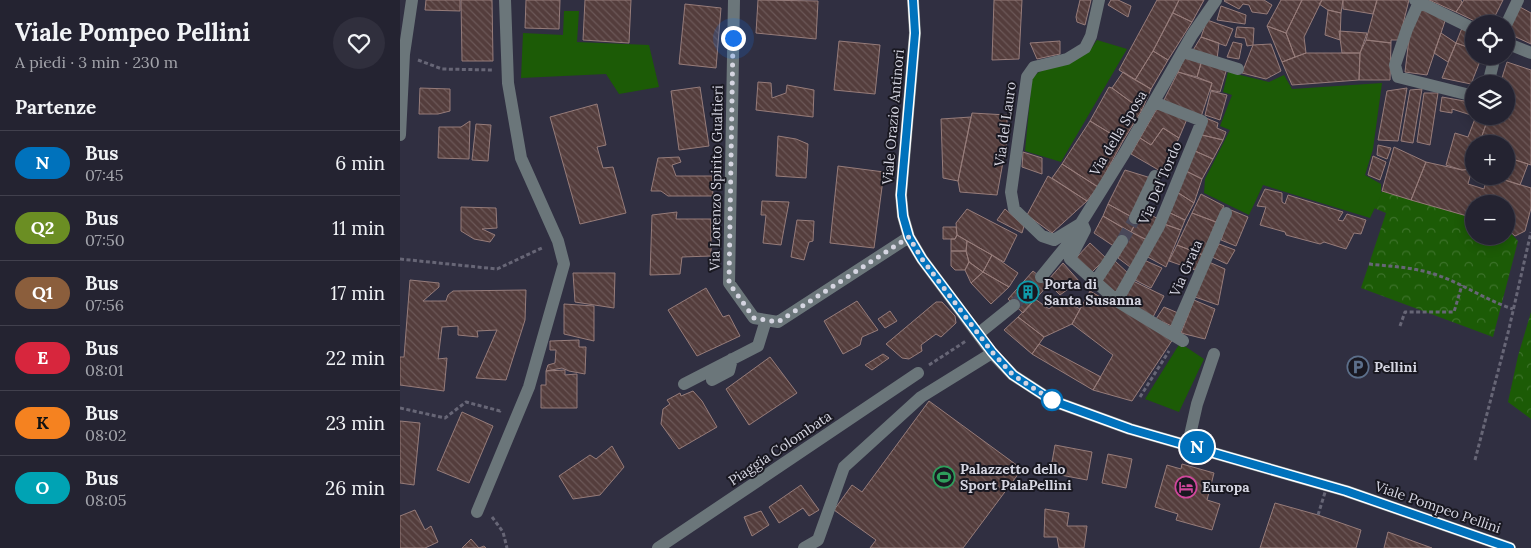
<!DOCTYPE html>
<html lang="it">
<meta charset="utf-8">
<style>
:root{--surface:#242331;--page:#302f3d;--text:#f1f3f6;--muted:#a3a4ab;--line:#41404d}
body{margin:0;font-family:Lora,serif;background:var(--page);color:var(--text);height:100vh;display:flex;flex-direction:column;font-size:19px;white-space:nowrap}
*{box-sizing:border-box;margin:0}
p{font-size:16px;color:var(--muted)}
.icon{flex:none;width:28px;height:28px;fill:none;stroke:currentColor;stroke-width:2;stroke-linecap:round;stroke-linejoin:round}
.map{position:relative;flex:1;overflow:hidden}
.panel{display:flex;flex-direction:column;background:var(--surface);width:400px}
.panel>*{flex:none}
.badge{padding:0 10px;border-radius:16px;font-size:18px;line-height:32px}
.buttons{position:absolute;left:1065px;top:15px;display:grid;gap:10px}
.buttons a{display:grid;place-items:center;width:50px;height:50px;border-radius:50%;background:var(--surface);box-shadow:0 2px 12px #0003,0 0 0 1px var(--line);font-size:25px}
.you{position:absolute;width:25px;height:25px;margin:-12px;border:4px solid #fff;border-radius:50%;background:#1a73e8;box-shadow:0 0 0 8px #1a73e833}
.map>.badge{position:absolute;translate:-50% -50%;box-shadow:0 0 0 2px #fff}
h2{padding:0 15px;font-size:19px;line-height:45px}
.round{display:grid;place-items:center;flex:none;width:52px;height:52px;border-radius:26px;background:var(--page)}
.overview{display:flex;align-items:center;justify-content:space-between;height:85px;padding:0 15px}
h1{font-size:24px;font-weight:700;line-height:38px}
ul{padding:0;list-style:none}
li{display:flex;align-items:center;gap:15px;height:65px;padding:0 15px;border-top:1px solid var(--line)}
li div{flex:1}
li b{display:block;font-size:19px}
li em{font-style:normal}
li .badge{min-width:55px;font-weight:700;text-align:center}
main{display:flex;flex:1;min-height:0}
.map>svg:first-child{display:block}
</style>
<main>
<section class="panel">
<div class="overview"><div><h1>Viale Pompeo Pellini</h1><p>A piedi · 3 min · 230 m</p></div><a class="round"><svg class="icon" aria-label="heart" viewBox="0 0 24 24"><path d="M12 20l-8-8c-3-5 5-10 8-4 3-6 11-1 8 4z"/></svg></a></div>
<h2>Partenze</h2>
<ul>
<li><span class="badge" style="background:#0072bc;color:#fff">N</span><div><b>Bus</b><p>07:45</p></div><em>6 min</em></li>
<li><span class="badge" style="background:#6b8e23;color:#fff">Q2</span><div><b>Bus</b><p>07:50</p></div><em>11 min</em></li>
<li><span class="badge" style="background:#8b5e3c;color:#fff">Q1</span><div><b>Bus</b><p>07:56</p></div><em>17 min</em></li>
<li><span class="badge" style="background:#d7263d;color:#fff">E</span><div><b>Bus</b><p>08:01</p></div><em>22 min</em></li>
<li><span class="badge" style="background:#f58220;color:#111">K</span><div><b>Bus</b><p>08:02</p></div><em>23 min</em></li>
<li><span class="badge" style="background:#00a3b4;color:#fff">O</span><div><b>Bus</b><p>08:05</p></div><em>26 min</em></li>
</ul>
</section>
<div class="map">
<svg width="1131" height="548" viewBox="0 0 1131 548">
<defs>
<pattern id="park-crowns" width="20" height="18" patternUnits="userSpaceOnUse" patternTransform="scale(1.25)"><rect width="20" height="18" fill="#1c5b06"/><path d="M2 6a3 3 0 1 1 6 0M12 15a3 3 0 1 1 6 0" fill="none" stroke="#3c722a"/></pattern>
<pattern id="building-back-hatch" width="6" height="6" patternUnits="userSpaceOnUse" patternTransform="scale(1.25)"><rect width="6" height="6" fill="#543d3c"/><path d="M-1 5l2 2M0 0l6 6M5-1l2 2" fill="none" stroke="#6c5858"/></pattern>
</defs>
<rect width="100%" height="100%" fill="#302f41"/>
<path fill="url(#park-crowns)" d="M982,191L1074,218V236H1106V228L1118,241L1093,337L961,288L986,213L974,208Z
M1131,312V419L1108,402L1118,356Z"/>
<path fill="#1c5b06" d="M164,11H179L177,42L249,45L259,87L219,94L206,74L121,78L123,33L163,35Z
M697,40L727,49L661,162L625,151L632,78L639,72L689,52Z
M828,72L869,82L884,75L892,89L982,83L973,149L965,175L981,184V195L970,218L863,185L849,215L804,193L805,179L830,130L820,126L832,95L823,92Z
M780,343L804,359L779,412L745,399Z"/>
<path fill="url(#building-back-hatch)" stroke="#967c7a" d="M26,0H60V11L25,10Z
M61,0H92L93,61H62Z
M126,0H160L159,29L125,28Z
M185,0H231L229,43L183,40Z
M358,0L418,1L416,39L356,33Z
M594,0H622L619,59L592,60Z
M680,0H691L685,25L677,22L676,17Z
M711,0H718L731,6L728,17L708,5Z
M757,0H779L753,51L735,80L719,70Z
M779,0H804L792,22L773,13Z
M825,0H864L872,5L867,14L852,12L849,5L843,4L839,9L824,1Z
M881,0H902L886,33L867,26Z
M902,0H922L904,37L906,53L895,57L886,33Z
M922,0H943L941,13L928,10L919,4Z
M943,0H977L973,14L943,9Z
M977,0H1009L999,40H991V43L966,40Z
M1029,0H1061L1062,3L1056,12Z
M1064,0H1103L1091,24H1081L1056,12Z
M285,4L321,8L316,68L279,64Z
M821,6L846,15L845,24L817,20Z
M1020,6L1046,18L1027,75L1005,72L1010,30Z
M1120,7L1131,13V44L1107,33Z
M928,10L941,13L940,40L925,35Z
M773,13L792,22L768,60L753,51Z
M807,20L833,29L826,46L801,37Z
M867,26L886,33L895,57L882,62Z
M837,27L854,28L853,45L847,46L845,38L835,37Z
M1062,28L1074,32L1073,49L1056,43Z
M939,31L967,33L960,53H942Z
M1041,33L1056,43L1048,62L1034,53Z
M801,37L819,43L817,59L792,52Z
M966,40L991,43L990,80H959L960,53Z
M439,41L480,45L475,94L434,90Z
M660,41V54L637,59L630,43Z
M833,42L842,44L839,59L827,57Z
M1056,43L1073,49L1074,48V56H1082L1071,84L1042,78Z
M871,44L881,71L866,79L842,73L853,45Z
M753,51L768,60L751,89L735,80Z
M906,53H960L959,80L892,85L882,62Z
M785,56L802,60L797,77L778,72Z
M802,60L827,68L820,92L810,90L812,83L797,77Z
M1107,62L1131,70V165L1106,157V144H1079L1089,116H1106V84H1100Z
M723,72L751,89L742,110L712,88Z
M778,72L812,83L801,117L762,104Z
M358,82L371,83L372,98L386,93L387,85L414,90L413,117L356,110Z
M300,87L309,146L279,150L271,91Z
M709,87L712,88L742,110L723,141L690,121Z
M20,88L50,89V111L38,114H19Z
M1007,88L998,141L978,140L987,91Z
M1022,89L1013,143L1001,141L1010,90Z
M811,91L827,95L820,120L805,115Z
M1024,93H1038L1030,145L1017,142Z
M1042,97L1070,102L1074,104V116L1052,109V113L1040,111Z
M197,104L206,145L197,147L203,168L213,167L226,213L180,224L150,117Z
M758,107L787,119L779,138L763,128L751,145L740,138Z
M572,113L607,115V140L597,195L560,192L558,181Z
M1076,116H1089L1079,144H1074L1072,169L1062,170L1046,165L1055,133L1068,137Z
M571,117L558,181L543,178L541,119Z
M806,118L818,123L817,128L826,132L823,140L802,135Z
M70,121L69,159L38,158L39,127H61Z
M690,121L723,141L698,187L662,164Z
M76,124L91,125L88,161L72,160Z
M763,128L779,138L762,172L731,154L740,138L751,145Z
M802,135L823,140L813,159L795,151Z
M378,136L396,139L408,144L406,178L376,176Z
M978,145L991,148L987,159L977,155Z
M994,147L1026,162L1011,200L982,191Z
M795,151L813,159L802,179L786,171Z
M623,152L642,158V174L622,167Z
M973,156L986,162L980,180L968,175Z
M279,157L281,162L272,165L276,176H312L313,196H268L261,191H251L258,158Z
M1106,157L1128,164L1120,185L1092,176H1106Z
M1026,162L1062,170L1072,169L1068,184L1084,189L1087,176H1092L1131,188V208L1125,231L1115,236L1106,228V204H1074V218L1011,200Z
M662,164L698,187L687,201L652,178Z
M438,166L484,172L474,248L430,243Z
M725,170L751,178L732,217L708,204Z
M786,171L802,179L794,203L777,192Z
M648,176L687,201L652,233L627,215Z
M865,189L882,193V202L885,204L888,195L943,212L938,220L943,221L947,214L966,220L961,234L954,233L946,249L924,242L920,244L886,235L885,232L860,225L866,207L857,206Z
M777,192L794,203L785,220L768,212Z
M801,194L824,206L816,222L792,213Z
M362,201L389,202L381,245L363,243L366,215H361Z
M708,204L737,220L731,232L703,216Z
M61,207L96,208L97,228L82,229L95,235L90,242L74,239L61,231Z
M567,209L617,235L604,262L557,235L556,223Z
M605,209L624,226L622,233L597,220Z
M742,210L760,220L749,241L731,232Z
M831,210L848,217L836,246L821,240Z
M277,212L276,219H311V256L282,257L280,274L250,275L252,215Z
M768,212L785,220L781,230L764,224Z
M792,213L816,222L803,255L777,245Z
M703,216L723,228L715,247L694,233Z
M397,220L414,221L413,241L409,242L404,260L391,257Z
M764,224L781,230L766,267L746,256Z
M543,227H556L557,235L555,239H543Z
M723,228L731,232L726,243L719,238Z
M731,232L749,241L734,270L718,258Z
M557,235L567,241L566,251H551V239H555Z
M567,241L592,255L583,272L569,262L566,251Z
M690,243L706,258L691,273L676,258Z
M819,244L835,250L827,264L812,257Z
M777,245L803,255L795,270L769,261Z
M551,251H566L569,262L565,270H555L551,266Z
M592,255L618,273L609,287L583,272Z
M744,260L762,268L751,288L735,280Z
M715,261L729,274L718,297L700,283Z
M569,262L583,272L571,283L565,270Z
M809,262L825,269L818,305L795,297Z
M663,263L679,281L660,295L649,284V279Z
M633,271L649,284L623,313L608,299Z
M583,272L609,287L591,304L571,283Z
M173,273H215L214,308L175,302Z
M10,280L39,283V287L23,301H46L48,295L53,291L126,290L125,320L106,380L76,378L97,330L77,331L78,337L58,335V326L42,327L38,359L47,358L44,391L0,385V357H4Z
M731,280L764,296L753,317L720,299Z
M306,288L323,317L329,315L340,336L297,356L268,310Z
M690,291L773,339L732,401L693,390L713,355L672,324Z
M635,299L649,309L662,299L680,309L672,324L644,337L618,317Z
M794,300L815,309L805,339L781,333Z
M457,301L478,330L462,337L460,345L443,354L424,321Z
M536,302H542L555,316L556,323L541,337L536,334L521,345L522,351L509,359L502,358L486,344Z
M164,304L194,306V341L164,334Z
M764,307L778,313L774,327L756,319Z
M490,311L497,321L485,328L478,319Z
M618,317L644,337L632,354L604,330Z
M179,340V347H186L185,374L169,371L162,368L146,371L148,365L155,363L156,350H150V341Z
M639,344L701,377L693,390L632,354Z
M483,354L489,358L472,370L465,365Z
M370,357L397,393L349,425L326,389Z
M165,370V375L177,374V408H141V385H146V371Z
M293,391L302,401L317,427L279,449L261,424L263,409L270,404L267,400L280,393L281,396Z
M529,401L622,469L563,548H470L476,540L434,510L452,485L462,492Z
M62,412L93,426L69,483L37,470Z
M0,421L20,423L14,485L0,483Z
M655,445L692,452L687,480L650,473Z
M212,446L224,467L200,495L173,499L159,476L190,455L196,459Z
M708,454L732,459L726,488L702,483Z
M782,464L814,473L807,500L820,504L812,530L776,520L778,514L755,507L767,465L781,469Z
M401,485L419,510L409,516L403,508L379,523L369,507Z
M875,503L918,515L961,530L956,548H860Z
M645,509L669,513L667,526H687L684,548H659L657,537H644Z
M15,510L25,530L31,526L38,542L25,548H0V516Z
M361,511L369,525L352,536L344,517Z
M988,532L1032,548H984Z
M71,539L79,548L84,546L86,548H62Z"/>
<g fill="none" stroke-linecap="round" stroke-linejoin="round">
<path stroke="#494859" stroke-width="12" stroke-dasharray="12 6" stroke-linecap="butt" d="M722,241L735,218
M614,305L641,277"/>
<path stroke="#676676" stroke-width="3" stroke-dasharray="4 2.5" stroke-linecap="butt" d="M18,60L42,69L93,70
M0,259L97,269L144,247
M969,264C987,266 1006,267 1023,271C1055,278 1082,299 1113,309
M1000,326L1005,312H1054L1062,285
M529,365L566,341
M740,397L769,351
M0,408L45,418L66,402L100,411L101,409
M1075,460L1108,333L1131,232
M92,517L103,532L107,548"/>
<path stroke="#6b767a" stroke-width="12" d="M334,0L329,283L354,318L378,322L509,237
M513,0L515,33L501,195L503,216L509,237L522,259L592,353L613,375L653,401L730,429L946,491L1110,548
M699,0L691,36L685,48L667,59L634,67L627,77L611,192L614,209L642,236L654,240L682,223L685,230L670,259L717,301L783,341
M1015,0L1074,29
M1020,0L1007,29L995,65L998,77L1074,96
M1106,25L1118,0
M1106,43L1131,53
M783,52L838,69
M1088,84L1095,56
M0,135L4,54L12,0
M735,218L755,176
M641,277L668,244L724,154L792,35L816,0
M695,282L722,241
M717,301L759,226L802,121L754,102
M578,334L614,305
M773,335L826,213
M312,380L329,371L332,359
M284,384L358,346L366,320
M788,444L797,404L814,354
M77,512L129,387L164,264L158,241L121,158L108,83L105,0
M258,548L518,373
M404,548L418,540L444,467L521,397L592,353"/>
<path stroke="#676676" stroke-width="3" stroke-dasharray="4 2.5" stroke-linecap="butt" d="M918,515L927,486"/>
</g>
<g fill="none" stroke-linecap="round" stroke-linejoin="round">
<g stroke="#fff" stroke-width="11">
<path id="line" d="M513,0L515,33L501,195L503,216L509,237L522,259L592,352L613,375L653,401L730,429L946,491L1110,548"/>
</g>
<use href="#line" stroke="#0072bc" stroke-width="8"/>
<path stroke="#d5d5e1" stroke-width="5" stroke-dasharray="0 9" d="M333,38L329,283L354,318L378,322L509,237L522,259L592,352L613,375L652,400"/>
</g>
<defs>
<g id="building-ring" transform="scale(1.125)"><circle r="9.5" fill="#191821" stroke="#0f9aa8" stroke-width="1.5"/><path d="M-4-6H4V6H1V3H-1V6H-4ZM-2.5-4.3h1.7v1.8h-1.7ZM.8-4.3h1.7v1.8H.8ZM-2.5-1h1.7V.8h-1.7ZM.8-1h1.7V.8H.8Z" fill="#0f9aa8"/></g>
<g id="parking-ring" transform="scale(1.125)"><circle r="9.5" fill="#191821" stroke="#5c6f8a" stroke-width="1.5"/><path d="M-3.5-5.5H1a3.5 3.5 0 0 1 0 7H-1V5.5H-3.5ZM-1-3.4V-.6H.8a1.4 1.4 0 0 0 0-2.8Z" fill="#5c6f8a"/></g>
<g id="stadium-ring" transform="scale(1.125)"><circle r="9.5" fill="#191821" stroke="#2e9e5b" stroke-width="1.5"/><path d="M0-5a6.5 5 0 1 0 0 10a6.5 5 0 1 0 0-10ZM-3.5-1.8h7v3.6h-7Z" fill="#2e9e5b"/></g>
<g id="hotel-ring" transform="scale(1.125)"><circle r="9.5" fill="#191821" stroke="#d1479c" stroke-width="1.5"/><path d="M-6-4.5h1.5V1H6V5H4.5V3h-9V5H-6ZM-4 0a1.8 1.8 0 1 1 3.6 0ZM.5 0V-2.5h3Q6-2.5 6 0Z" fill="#d1479c"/></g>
</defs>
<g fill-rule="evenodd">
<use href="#building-ring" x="628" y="292"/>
<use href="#parking-ring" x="958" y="367"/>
<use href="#stadium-ring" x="544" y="477"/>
<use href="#hotel-ring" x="786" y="487"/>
</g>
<circle fill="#fff" stroke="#0072bc" stroke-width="2.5" cx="652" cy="400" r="10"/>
<g text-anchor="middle" stroke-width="4" stroke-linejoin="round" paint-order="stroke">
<g font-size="14" fill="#d5d5e1" stroke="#191821">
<text transform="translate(493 117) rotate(-85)" y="5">Viale Orazio Antinori</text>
<text transform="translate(605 124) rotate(-82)" y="5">Via del Lauro</text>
<text transform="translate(718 133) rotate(-59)" y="5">Via della Sposa</text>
<text transform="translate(316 178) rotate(-89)" y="5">Via Lorenzo Spirito Gualtieri</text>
<text transform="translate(760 183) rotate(-67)" y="5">Via Del Tordo</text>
<text transform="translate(786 268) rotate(-66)" y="5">Via Grata</text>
<text transform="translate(380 448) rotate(-34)" y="5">Piaggia Colombata</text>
<text transform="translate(1038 507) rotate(19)" y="5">Viale Pompeo Pellini</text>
</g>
<g font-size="14" font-weight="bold" fill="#d5d5e1" stroke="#191821" text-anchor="start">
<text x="644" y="289">Porta di<tspan x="644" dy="16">Santa Susanna</tspan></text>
<text x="974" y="372">Pellini</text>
<text x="560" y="474">Palazzetto dello<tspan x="560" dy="16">Sport PalaPellini</tspan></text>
<text x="802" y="492">Europa</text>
</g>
</g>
</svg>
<div class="buttons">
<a><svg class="icon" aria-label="locate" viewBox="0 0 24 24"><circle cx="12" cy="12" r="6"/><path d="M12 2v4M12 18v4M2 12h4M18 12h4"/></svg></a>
<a><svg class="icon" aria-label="layers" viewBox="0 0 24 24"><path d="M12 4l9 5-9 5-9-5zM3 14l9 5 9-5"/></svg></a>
<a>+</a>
<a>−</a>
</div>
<div class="you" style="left:333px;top:38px"></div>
<b class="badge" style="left:797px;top:447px;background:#0072bc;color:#fff">N</b>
</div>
</main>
